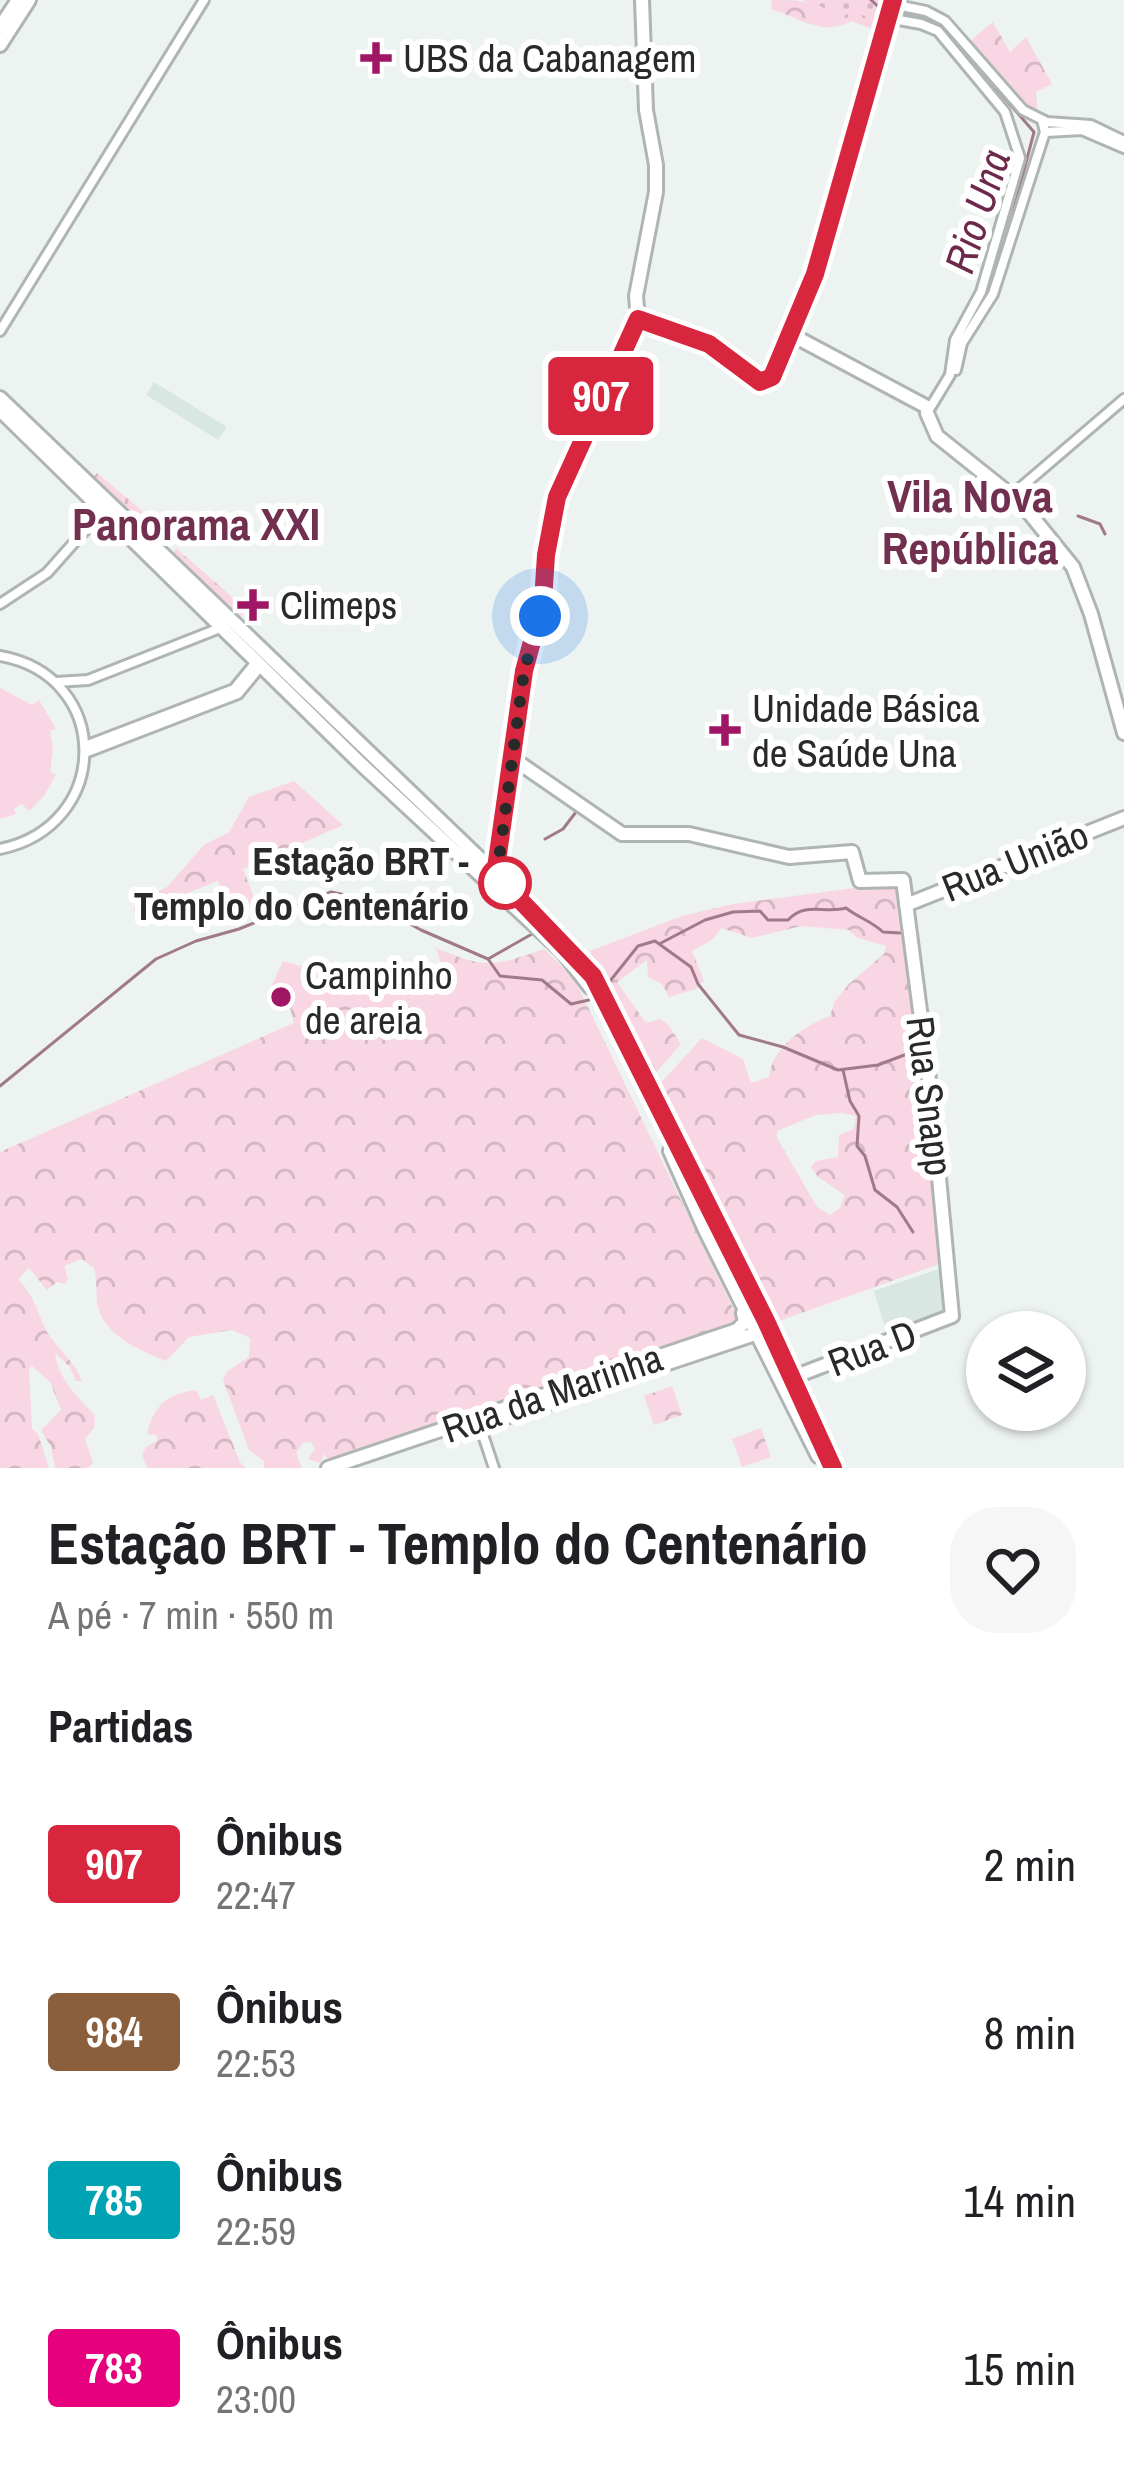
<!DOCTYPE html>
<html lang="pt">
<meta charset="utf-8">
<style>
:root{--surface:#fff;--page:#f6f6f6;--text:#202124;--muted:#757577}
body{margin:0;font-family:"Archivo Narrow",sans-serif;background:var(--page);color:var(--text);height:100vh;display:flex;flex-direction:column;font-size:45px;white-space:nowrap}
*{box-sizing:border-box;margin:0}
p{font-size:39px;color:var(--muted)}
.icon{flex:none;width:66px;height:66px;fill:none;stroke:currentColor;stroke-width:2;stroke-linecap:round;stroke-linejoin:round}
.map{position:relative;height:1468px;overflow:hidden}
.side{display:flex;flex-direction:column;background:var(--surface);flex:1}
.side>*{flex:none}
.badge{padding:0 24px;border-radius:9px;font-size:42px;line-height:78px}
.buttons{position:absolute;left:966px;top:1311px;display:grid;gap:24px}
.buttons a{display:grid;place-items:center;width:120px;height:120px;border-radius:50%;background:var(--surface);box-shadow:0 3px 9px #0004;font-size:60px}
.you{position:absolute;width:60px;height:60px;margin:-30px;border:9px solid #fff;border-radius:50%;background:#1a73e8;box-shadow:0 0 0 18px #1a73e833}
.map>.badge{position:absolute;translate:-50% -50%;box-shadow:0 0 0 6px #fff}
h2{padding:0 48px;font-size:45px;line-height:108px}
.round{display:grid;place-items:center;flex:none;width:126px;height:126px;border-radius:48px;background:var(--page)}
.summary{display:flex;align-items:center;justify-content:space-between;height:204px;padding:0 48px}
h1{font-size:57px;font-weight:700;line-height:90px}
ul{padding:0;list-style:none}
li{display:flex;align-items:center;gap:36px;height:168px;padding:0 48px}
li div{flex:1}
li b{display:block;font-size:45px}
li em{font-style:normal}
li .badge{min-width:132px;font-weight:700;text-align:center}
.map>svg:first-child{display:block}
</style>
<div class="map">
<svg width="1124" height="1468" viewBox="0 0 1124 1468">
<defs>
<pattern id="grass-dots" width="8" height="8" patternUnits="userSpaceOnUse" patternTransform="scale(3)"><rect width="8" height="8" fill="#f8d6e4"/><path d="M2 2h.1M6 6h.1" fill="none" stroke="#d5b8c4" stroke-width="1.8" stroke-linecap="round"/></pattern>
<pattern id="forest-crowns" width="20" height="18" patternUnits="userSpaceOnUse" patternTransform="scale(3)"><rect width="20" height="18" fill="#f8d6e4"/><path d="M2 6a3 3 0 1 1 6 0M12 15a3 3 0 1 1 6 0" fill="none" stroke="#d5b8c4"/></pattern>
</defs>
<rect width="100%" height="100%" fill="#edf3f1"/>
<path fill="#d9e7e2" d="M154,382L227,427L218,440L146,395Z
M945,1267L947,1314L888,1337L874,1291Z"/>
<path fill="url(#grass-dots)" d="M803,0H888L883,20L833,15Z"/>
<path fill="url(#forest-crowns)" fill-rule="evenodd" d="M772,0C795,0 818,0 833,15L857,14L883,20L879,32L852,21C823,37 799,18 771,9Z
M993,22L1010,52L1026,37L1052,84L1036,92L1038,115L1026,109L970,41Z
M97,473L171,535L164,547L91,480Z
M176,548L246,609L239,619L171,556Z
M294,781L343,825L243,869L258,908L235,917L218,881L136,913L133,909L142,899L167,887L204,845L229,832L249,797Z
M899,882L945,1262L776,1322L658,1086L702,1038L743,1059L751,1083L769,1077C772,1047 804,1026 830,1016L835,1001L849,984L884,954L886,946L858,938L849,930L801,926L752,938L721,928L713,939L692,951L704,981L696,989L669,997L662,984L648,977L647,960L617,982L646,1023L660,1019L668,1024L681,1044L652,1077L590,951L682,916L733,904ZM842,1113L856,1116L854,1129L839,1135L838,1157L816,1161L811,1167L818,1177L845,1195L840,1208L830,1215L817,1207L777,1138V1131L816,1115Z
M436,948C486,969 493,967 544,949L574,978L740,1323L330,1462L324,1454L320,1463L308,1459L315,1449L311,1442L303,1443L296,1453L302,1468H264V1461L249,1450L223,1380L228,1371L249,1357L250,1338L232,1330L189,1337L166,1361C140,1350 106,1337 98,1307C95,1294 98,1281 94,1268L81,1259L64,1266L68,1279L65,1284L57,1282L47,1290L29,1268L18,1280C35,1295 37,1313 47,1332C58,1350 74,1360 82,1381H76L70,1367L55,1353C57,1377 78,1398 95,1415L94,1428L85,1439L93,1463L88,1468H55L51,1447L41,1430L61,1410L50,1382L32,1366L29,1369L32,1429L38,1434L49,1468H0V1152L294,1023L290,1008L293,997L271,987L283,961L300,966L309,962L328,971L346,968L366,994L438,973L441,963Z
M672,1386L682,1415L654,1425L644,1396Z
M196,1390L201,1400L213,1395L240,1462L246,1468H147L142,1455L146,1447L158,1440L156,1435L147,1434C154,1405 167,1394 196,1390Z
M761,1428L771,1457L742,1467L732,1439Z"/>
<path fill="#f8d6e4" d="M0,688L32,705L39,700L56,729L50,731L53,750L50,772L56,774L44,796L29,811L22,804L14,809L16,814L0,819Z"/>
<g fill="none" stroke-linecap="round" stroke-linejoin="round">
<path stroke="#a17a8a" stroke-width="3" d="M871,0L882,10
M892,13L917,16L943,27L1034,132L1005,243L984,292
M1078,516L1100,524L1105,534
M545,839L563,829L576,812
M661,943L705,920L733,912L760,911L768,920H788C806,901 824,914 846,908C859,918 871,921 883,932L900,933
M488,959L532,934
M606,986L638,946L655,941L691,967L698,984L739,1035L783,1047L838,1070L878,1065L907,1054L918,1046
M843,1070L850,1101L859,1116L857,1146L865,1156L875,1190L897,1207L913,1232
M0,1086L156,959L196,941L239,929L331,892L365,899L421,930L488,959L500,976L542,980L571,1004L589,1000"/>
<g stroke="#afb5b2" stroke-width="14">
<path id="minor" d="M892,4L926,11L945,21L1023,110L1047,122L1091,125L1124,141
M888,18L921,24L938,31L1005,112L1020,158L981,292L955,340L950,375L930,408
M1046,132L1082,130L1124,148
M0,331L204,0
M956,370L962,343L993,294L1045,132L1042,120
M1012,495L1124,399
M0,604L47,573L102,511
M0,656C113,676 112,826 0,849
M56,682L88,680L220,628
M85,746L234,689L256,662
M85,753L238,694L261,666
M480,1426L494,1468"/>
</g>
<g stroke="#afb5b2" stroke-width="18">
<path id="major" d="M0,27L18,0
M0,45L29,0
M638,319L709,344L760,382L773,377L815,274L893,0
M638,319L636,296L656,192V165L646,110L642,0
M792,335L927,407
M0,398L521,898L582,962L606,1000L765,1321L833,1468
M0,410L361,764L563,952L590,987
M927,413L937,436L1022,504L1073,567L1091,614L1124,733
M512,758L622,834H689L789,857L852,852L860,881L903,880L932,1103L952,1316L791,1378
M497,875L524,671L545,591L546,555L557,497L579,441L638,319
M906,905L1124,818
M670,1151L705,1230L818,1456
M470,1429L758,1333
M328,1468L737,1330L745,1322L743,1313"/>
</g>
<use href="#minor" stroke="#fff" stroke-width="8"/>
<use href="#major" stroke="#fff" stroke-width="12"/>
</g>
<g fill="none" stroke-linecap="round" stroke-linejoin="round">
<g stroke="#fff" stroke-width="27">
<path id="line" d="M833,1468L766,1321L593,976L497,876L496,868L524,671L543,601L546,555L557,497L638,319L709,344L760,382L772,377L815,274L893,0"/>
</g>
<use href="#line" stroke="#d7263d" stroke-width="18"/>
<path stroke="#282a29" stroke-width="12" stroke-dasharray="0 21.6" d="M505,883L508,886L497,874L524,671L540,616"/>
</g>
<g fill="#9f1664" stroke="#fefffe" stroke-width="4.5">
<path d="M370 40h12v12h12v12h-12v12h-12v-12h-12v-12h12z"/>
<path d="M247 587h12v12h12v12h-12v12h-12v-12h-12v-12h12z"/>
<path d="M719 712h12v12h12v12h-12v12h-12v-12h-12v-12h12z"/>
<circle cx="281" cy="997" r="12"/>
</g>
<circle fill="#fff" stroke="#d7263d" stroke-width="6" cx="505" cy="883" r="24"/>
<g text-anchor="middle" stroke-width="12" stroke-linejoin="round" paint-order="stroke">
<g font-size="39" fill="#282a29" stroke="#fefffe" text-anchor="start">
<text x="403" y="72">UBS da Cabanagem</text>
<text x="280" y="619">Climeps</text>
<text x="752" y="722">Unidade Básica<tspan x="752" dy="45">de Saúde Una</tspan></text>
<text x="305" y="989">Campinho<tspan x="305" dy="45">de areia</tspan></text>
</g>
<g font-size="39" font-weight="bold" fill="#282a29" stroke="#fefffe" text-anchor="end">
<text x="469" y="875">Estação BRT -<tspan x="469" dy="45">Templo do Centenário</tspan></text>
</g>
<g font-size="39" fill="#282a29" stroke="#fefffe">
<text transform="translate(1015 861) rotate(-22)" y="14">Rua União</text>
<text transform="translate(930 1096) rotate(83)" y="14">Rua Snapp</text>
<text transform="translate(872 1348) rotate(-21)" y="14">Rua D</text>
<text transform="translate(552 1393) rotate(-19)" y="14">Rua da Marinha</text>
</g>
<g font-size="42" font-style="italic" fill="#6d294b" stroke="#fefffe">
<text transform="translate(977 211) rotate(-72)" y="15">Rio Una</text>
</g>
<g font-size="45" font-weight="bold" fill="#723050" stroke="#fefffe">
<text x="970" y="512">Vila Nova<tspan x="970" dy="52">República</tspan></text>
<text x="196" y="540">Panorama XXI</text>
</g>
</g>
</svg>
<div class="buttons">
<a><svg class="icon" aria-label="layers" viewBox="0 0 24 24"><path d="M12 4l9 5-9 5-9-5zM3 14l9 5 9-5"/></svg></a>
</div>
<div class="you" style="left:540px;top:616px"></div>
<b class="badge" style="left:601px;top:396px;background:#d7263d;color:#fff">907</b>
</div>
<section class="side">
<div class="summary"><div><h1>Estação BRT - Templo do Centenário</h1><p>A pé · 7 min · 550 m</p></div><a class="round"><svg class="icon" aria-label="heart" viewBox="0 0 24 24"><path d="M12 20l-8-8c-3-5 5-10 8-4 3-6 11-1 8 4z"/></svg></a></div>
<h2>Partidas</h2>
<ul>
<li><span class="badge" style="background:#d7263d;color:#fff">907</span><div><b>Ônibus</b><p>22:47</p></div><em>2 min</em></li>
<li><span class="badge" style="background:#8b5e3c;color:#fff">984</span><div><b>Ônibus</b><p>22:53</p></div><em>8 min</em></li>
<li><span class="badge" style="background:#00a3b4;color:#fff">785</span><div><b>Ônibus</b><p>22:59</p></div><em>14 min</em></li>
<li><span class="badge" style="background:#e6007e;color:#fff">783</span><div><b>Ônibus</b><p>23:00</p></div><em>15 min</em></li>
</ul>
</section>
